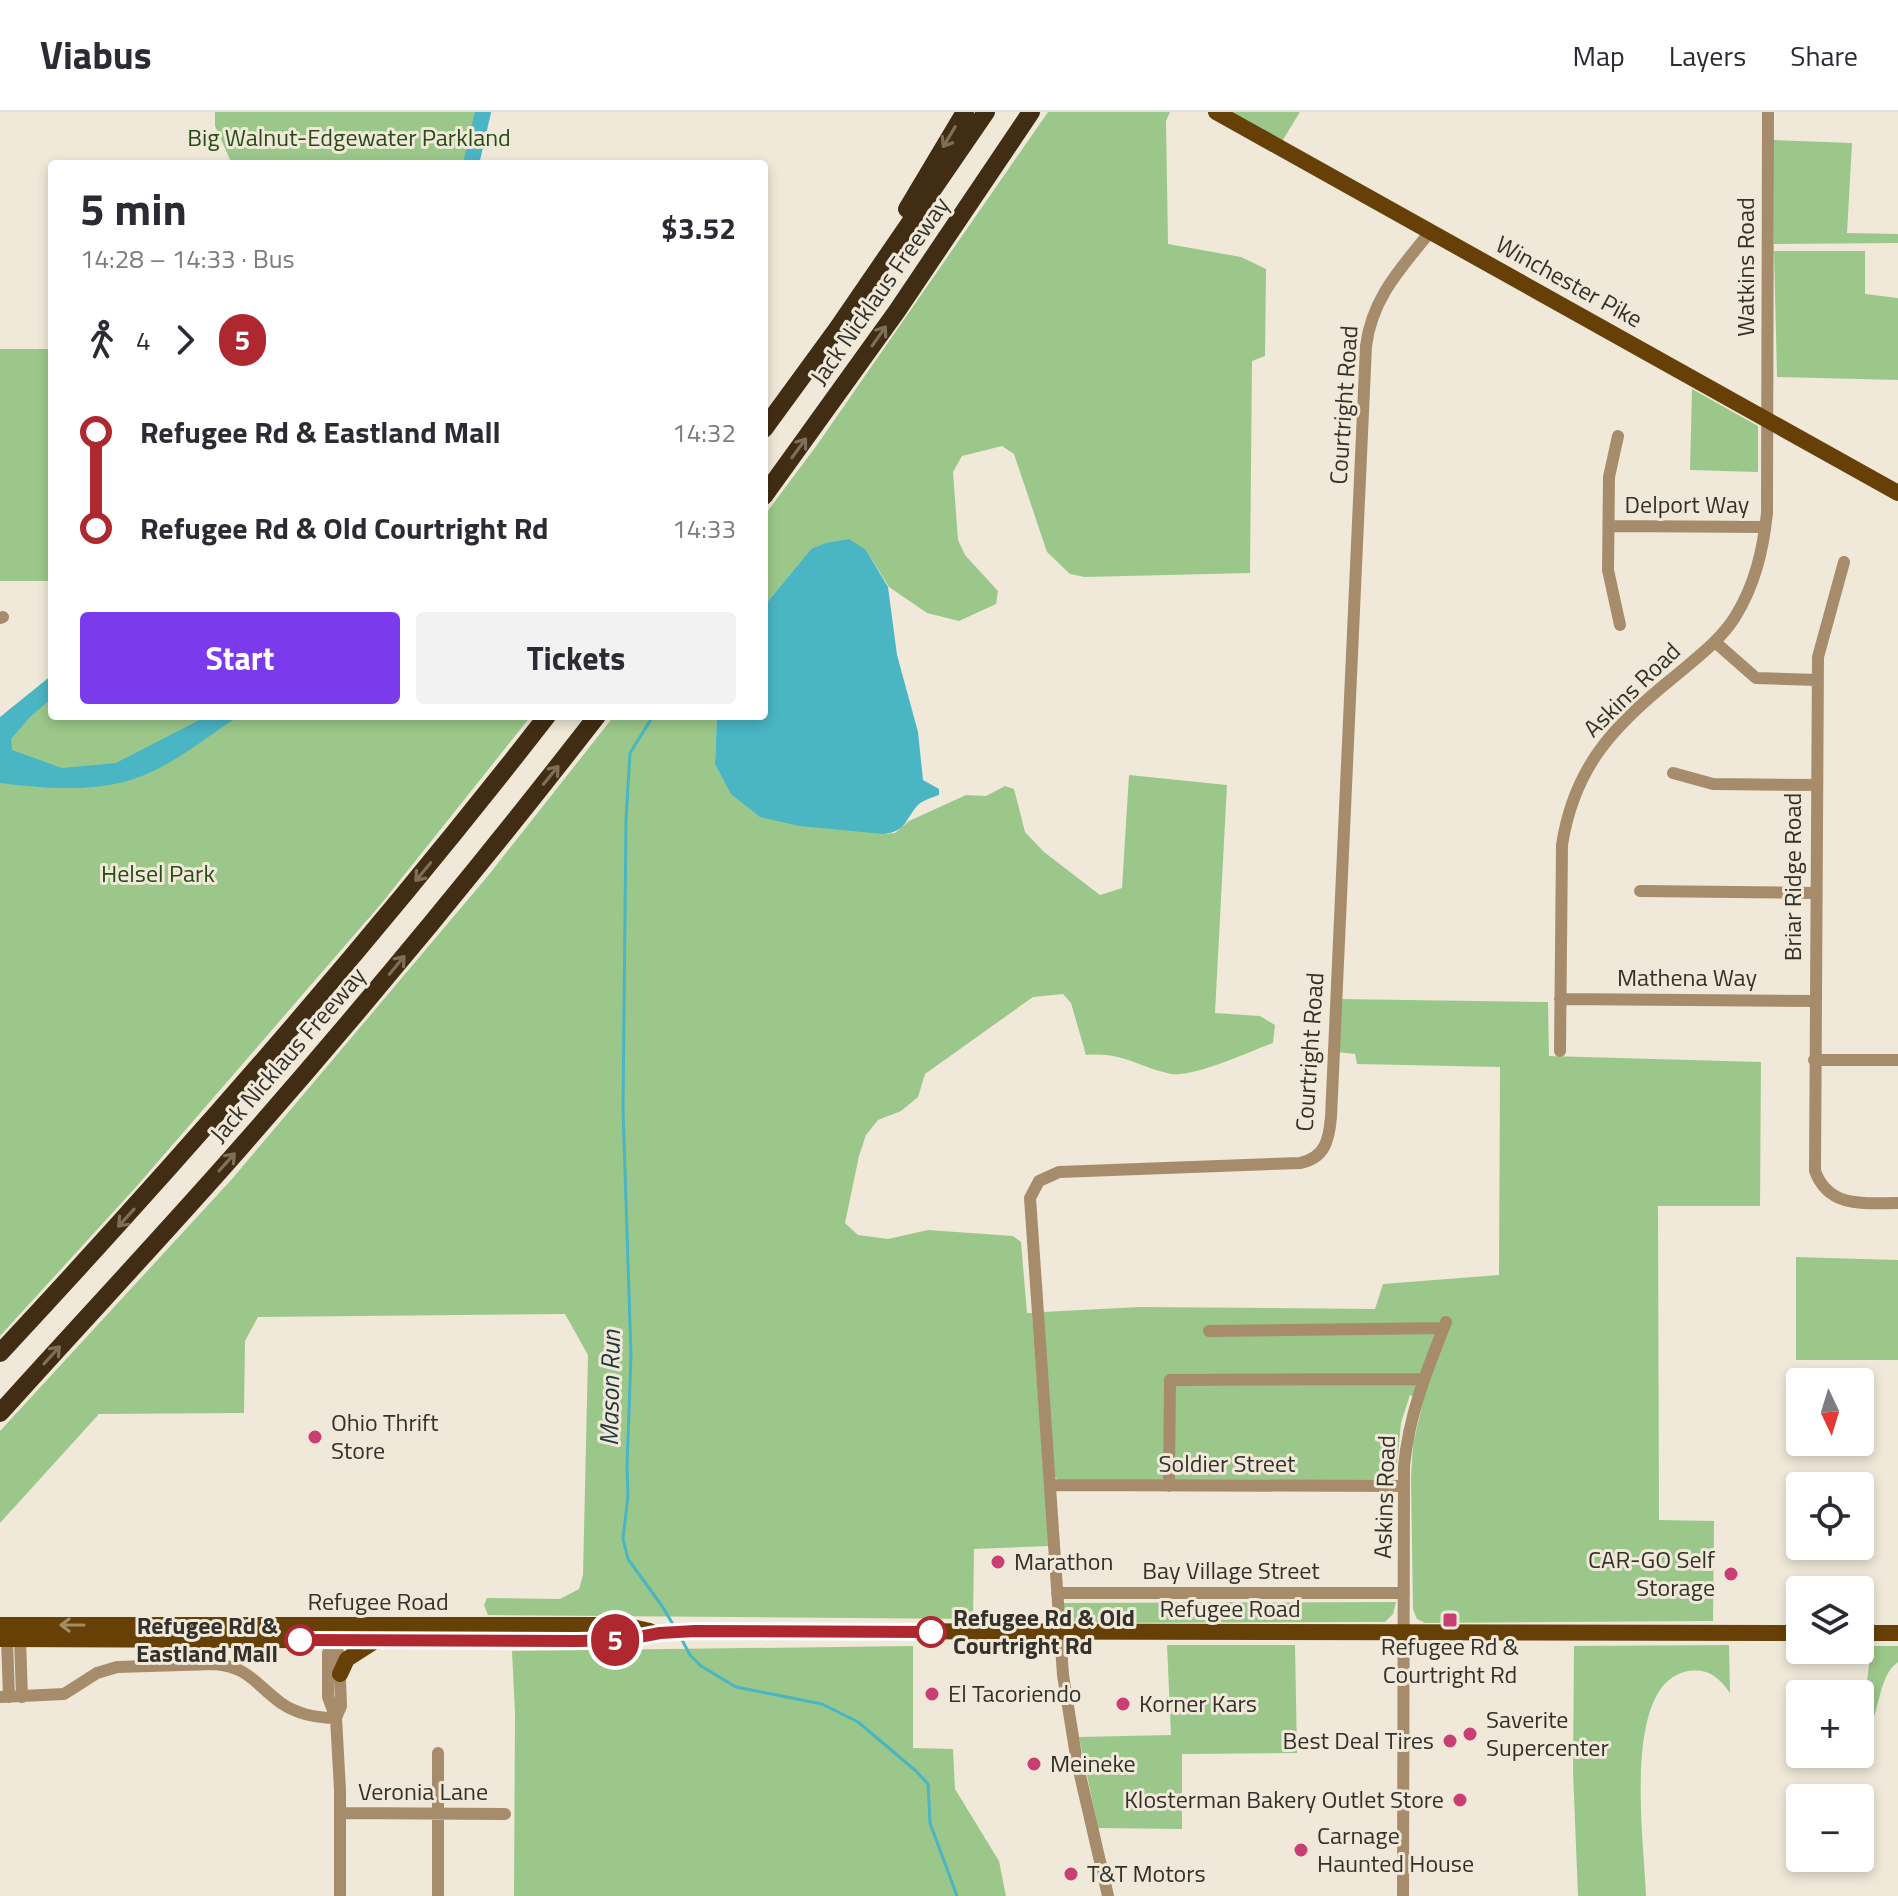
<!DOCTYPE html>
<meta charset="utf-8">
<style>
:root{--surface:#fff;--page:#f2f2f3;--text:#2b2b33;--muted:#7c7c81;--line:#e1e1e2;--accent:#7c3aed}
body{margin:0;font-family:"Titillium Web",sans-serif;background:var(--page);color:var(--text);height:100vh;display:flex;flex-direction:column;font-size:30px;white-space:nowrap}
*{box-sizing:border-box;margin:0}
p{font-size:26px;color:var(--muted)}
.icon{flex:none;width:44px;height:44px;fill:none;stroke:currentColor;stroke-width:2;stroke-linecap:round;stroke-linejoin:round}
.map{position:relative;flex:1;overflow:hidden}
.sheet{position:absolute;left:48px;top:48px;width:720px;height:560px;display:flex;flex-direction:column;background:var(--surface);border-radius:8px;box-shadow:0 4px 12px #0003}
.sheet>*{flex:none}
.badge{padding:0 16px;border-radius:26px;font-size:28px;line-height:52px}
.needle{width:52px;rotate:176deg}
.fabs{position:absolute;left:1786px;top:1256px;display:grid;gap:16px}
.fabs a{display:grid;place-items:center;width:88px;height:88px;border-radius:8px;background:var(--surface);box-shadow:0 4px 12px #0003;font-size:40px}
.map>.badge{position:absolute;translate:-50% -50%;box-shadow:0 0 0 4px #fff}
.legs{display:flex;align-items:center;gap:12px;height:88px;padding:0 32px;font-size:26px}
.legs p{margin-inline-start:auto}
.summary{display:flex;align-items:center;justify-content:space-between;height:136px;padding:0 32px}
h1{font-size:44px;font-weight:700;line-height:60px}
.button{display:flex;gap:16px;margin-top:auto;padding:16px 32px}
.button a{flex:1;height:92px;border-radius:8px;background:var(--accent);color:#fff;font-size:32px;font-weight:700;line-height:92px;text-align:center}
.button a+a{background:var(--page);color:var(--text)}
ul{padding:0 32px;list-style:none}
li{display:flex;align-items:center;gap:28px;height:96px;font-size:30px}
li i{display:grid;place-items:center;width:12px;height:100%;margin:0 10px;background:currentColor}
li i::after{content:'';width:20px;height:20px;margin:-10px;border:6px solid;border-radius:50%;background:var(--surface)}
li p{margin-inline-start:auto}
li:first-child i{background:linear-gradient(#0000 50%,currentColor 0)}
li:last-child i{background:linear-gradient(currentColor 50%,#0000 0)}
header{display:flex;align-items:center;gap:48px;box-sizing:border-box;height:112px;padding:0 40px;background:var(--surface);border-bottom:2px solid var(--line)}
header strong{font-size:38px}
nav{display:flex;gap:44px;margin-inline-start:auto;font-size:28px}
.map>svg:first-child{display:block}
</style>
<header>
<strong>Viabus</strong>
<nav><a>Map</a><a>Layers</a><a>Share</a></nav>
</header>
<div class="map">
<svg width="1898" height="1784" viewBox="0 0 1898 1784">
<rect width="100%" height="100%" fill="#f0e9d9"/>
<path fill="#9bc88a" d="M215,0H483L471,52H232L215,14Z
M1048,0H1170L1166,9L1168,132L1241,145L1266,157L1265,244L1252,249L1250,461L1085,465L1070,462L1047,440L1014,342L1002,334L962,344L953,360L958,428L965,443L998,479L996,492L959,509L927,501L889,475L866,438L811,437L764,494V404L817,333Z
M1229,0H1300L1281,31Z
M1773,28L1852,31L1847,121L1898,122V131L1774,132Z
M1774,139H1865V182L1898,186V268L1777,265Z
M0,237H52V469H0Z
M1692,277L1758,314V360L1690,358Z
M52,568V604H531L381,792L136,1075L0,1224V608Z
M614,604H717L715,652L884,722L895,721L909,709L966,683L986,684L1005,674L1014,677L1025,720L1044,740L1100,783L1122,776L1129,663L1227,673L1215,901L1260,904L1275,913L1273,931C1251,939 1193,966 1171,962C1137,955 1124,940 1086,943L1071,891L1063,882L1033,885L925,962L918,985L901,999L878,1008L866,1023L859,1044L845,1111L858,1123L888,1127L928,1118L1013,1124L1021,1130L1027,1201H1032L1049,1434L974,1437L973,1507L488,1503L484,1493L487,1486L560,1487L579,1477L583,1463L588,1243L565,1202L258,1205L245,1229L244,1301L99,1302L0,1411V1319L232,1067L487,765Z
M1340,887L1548,890L1549,944L1761,950L1760,1094H1658L1659,1408L1714,1409L1713,1509L1425,1511L1417,1507L1413,1497L1411,1365L1413,1332L1423,1290L1410,1283L1401,1311L1396,1363L1393,1369L1058,1368L1054,1364L1042,1200L1140,1195L1375,1197L1383,1172L1499,1163L1500,955L1357,952L1355,942L1337,940Z
M1796,1145L1898,1148V1248H1796Z
M1396,1490L1393,1502L1385,1510L1077,1511L1066,1506L1062,1491Z
M1167,1533H1295L1297,1641L1182,1642V1717L1098,1716L1079,1625L1171,1623Z
M1729,1533L1730,1581C1717,1563 1706,1555 1684,1560C1621,1577 1645,1735 1646,1784H1578L1573,1659L1574,1534Z
M913,1534V1636L953,1637L955,1677L999,1749L1006,1784H514L515,1601L512,1539Z
M1871,1534H1898V1550C1876,1565 1881,1608 1860,1634Z"/>
<path fill="#4ab5c3" d="M849,427L866,438L888,475L897,543L918,620L923,668L939,677V683C933,685 924,688 919,692C905,706 908,719 884,722L799,714L760,705L731,682L715,652L717,604H764V494L811,437L826,431Z
M52,563V586L30,605L11,627L12,638L62,656L116,651L207,604H239C211,622 182,646 151,660C106,682 48,677 0,671V605Z"/>
<g fill="none" stroke-linecap="round" stroke-linejoin="round">
<path stroke="#4ab5c3" stroke-width="3" d="M653,604L630,641L626,708L623,997L631,1243L627,1354L628,1384L623,1427L628,1447L662,1494L674,1514
M680,1524L690,1543L701,1554L736,1575L822,1592L858,1610L916,1659L928,1672L930,1711L957,1784"/>
<path stroke="#4ab5c3" stroke-width="16" d="M471,52L483,0"/>
<path stroke="#a78c6c" stroke-width="12" d="M1618,324L1609,365L1608,458L1620,513
M1609,414L1765,415
M1844,450L1818,545L1815,1059C1829,1097 1865,1091 1898,1091
M0,506L3,505
M1715,530L1756,566L1817,568
M1673,661L1713,672L1815,673
M1640,779L1815,781
M1560,887L1814,889
M1560,939L1562,733C1574,655 1614,613 1674,565C1695,547 1720,529 1735,505C1755,473 1763,438 1767,401L1768,0
M1814,948H1898
M1209,1219L1444,1216
M1050,1373L1404,1374
M1169,1374L1170,1268L1424,1267
M1057,1481H1404
M334,1522V1534L339,1542L341,1594L336,1606L340,1678V1784
M7,1527L9,1585
M20,1527L22,1585
M334,1534L328,1541V1585L336,1606
M0,1585L64,1582L97,1561L117,1555L215,1552C249,1555 256,1573 281,1591C297,1602 317,1606 336,1606
M340,1701L505,1702
M438,1784V1641
M1108,1784L1077,1650L1063,1563L1030,1086L1039,1069L1059,1060L1300,1051C1325,1046 1329,1028 1331,1005L1366,234C1372,186 1401,156 1430,120
M1403,1784L1404,1354C1409,1302 1427,1258 1446,1210"/>
<path stroke="#664006" stroke-width="16" d="M1216,0L1898,381
M0,1513H623L650,1519
M1860,1521H1898
M0,1527L577,1529L623,1528L660,1521L695,1519L1800,1521
M340,1562L347,1547L372,1531"/>
<path stroke="#412d13" stroke-width="18" d="M907,97L965,0
M764,317L837,217L986,0
M764,384L897,199L1031,0
M0,1241C191,1036 375,825 547,604
M0,1301C80,1212 162,1125 241,1035C364,895 483,751 597,604"/>
</g>
<defs><path id="oneway-shaft" d="M-6 0H5M1.5-3L5.5 0L1.5 3" fill="none" stroke-width="1.6" stroke-linecap="round" stroke-linejoin="round" transform="scale(2)"/></defs>
<g stroke="#7e6f58">
<use href="#oneway-shaft" transform="translate(949 25) rotate(121)"/>
<use href="#oneway-shaft" transform="translate(879 224) rotate(-55)"/>
<use href="#oneway-shaft" transform="translate(799 336) rotate(-54)"/>
<use href="#oneway-shaft" transform="translate(551 663) rotate(-51)"/>
<use href="#oneway-shaft" transform="translate(423 760) rotate(130)"/>
<use href="#oneway-shaft" transform="translate(397 853) rotate(-50)"/>
<use href="#oneway-shaft" transform="translate(227 1050) rotate(-48)"/>
<use href="#oneway-shaft" transform="translate(126 1106) rotate(132)"/>
<use href="#oneway-shaft" transform="translate(52 1243) rotate(-48)"/>
</g>
<use stroke="#a48c65" href="#oneway-shaft" transform="translate(72 1513) rotate(-180)"/>
<g fill="none" stroke-linecap="round" stroke-linejoin="round">
<g stroke="#fff" stroke-width="18">
<path id="line-1" d="M300,1528L577,1529L623,1528L660,1521L695,1519L931,1520"/>
</g>
<use href="#line-1" stroke="#af272f" stroke-width="12"/>
</g>
<g fill="#c93e73" stroke="#f0e9d9" stroke-width="3">
<circle cx="315" cy="1325" r="8"/>
<circle cx="998" cy="1450" r="8"/>
<circle cx="1731" cy="1462" r="8"/>
<rect x="1442" y="1500" width="16" height="16" rx="4"/>
<circle cx="932" cy="1582" r="8"/>
<circle cx="1123" cy="1592" r="8"/>
<circle cx="1470" cy="1622" r="8"/>
<circle cx="1450" cy="1629" r="8"/>
<circle cx="1034" cy="1652" r="8"/>
<circle cx="1460" cy="1688" r="8"/>
<circle cx="1301" cy="1738" r="8"/>
<circle cx="1071" cy="1762" r="8"/>
</g>
<g fill="#fff" stroke="#af272f" stroke-width="4">
<circle cx="931" cy="1520" r="14"/>
<circle cx="300" cy="1528" r="14"/>
</g>
<g text-anchor="middle" stroke-width="6" stroke-linejoin="round" paint-order="stroke">
<g font-size="24" fill="#274b15" stroke="#f0e9d9">
<text x="349" y="34">Big Walnut-Edgewater Parkland</text>
<text x="158" y="770">Helsel Park</text>
</g>
<g font-size="24" fill="#34312b" stroke="#f0e9d9">
<text transform="translate(1746 155) rotate(-90)" y="8">Watkins Road</text>
<text transform="translate(1569 170) rotate(29)" y="8">Winchester Pike</text>
<text transform="translate(880 179) rotate(-55)" y="8">Jack Nicklaus Freeway</text>
<text transform="translate(1344 293) rotate(-86)" y="8">Courtright Road</text>
<text x="1687" y="401">Delport Way</text>
<text transform="translate(1632 578) rotate(-44)" y="8">Askins Road</text>
<text transform="translate(1793 765) rotate(-90)" y="8">Briar Ridge Road</text>
<text x="1687" y="874">Mathena Way</text>
<text transform="translate(1310 940) rotate(-86)" y="8">Courtright Road</text>
<text transform="translate(288 943) rotate(-49)" y="8">Jack Nicklaus Freeway</text>
<text x="1227" y="1360">Soldier Street</text>
<text transform="translate(1385 1385) rotate(-88)" y="8">Askins Road</text>
<text x="1231" y="1467">Bay Village Street</text>
<text x="378" y="1498">Refugee Road</text>
<text x="1230" y="1505">Refugee Road</text>
<text x="423" y="1688">Veronia Lane</text>
</g>
<g font-size="24" fill="#34312b" stroke="#f0e9d9" text-anchor="start">
<text x="331" y="1319">Ohio Thrift<tspan x="331" dy="28">Store</tspan></text>
<text x="1715" y="1456" text-anchor="end">CAR-GO Self<tspan x="1715" dy="28">Storage</tspan></text>
<text x="1014" y="1458">Marathon</text>
<text x="1450" y="1543" text-anchor="middle">Refugee Rd &amp;<tspan x="1450" dy="28">Courtright Rd</tspan></text>
<text x="948" y="1590">El Tacoriendo</text>
<text x="1139" y="1600">Korner Kars</text>
<text x="1486" y="1616">Saverite<tspan x="1486" dy="28">Supercenter</tspan></text>
<text x="1434" y="1637" text-anchor="end">Best Deal Tires</text>
<text x="1050" y="1660">Meineke</text>
<text x="1444" y="1696" text-anchor="end">Klosterman Bakery Outlet Store</text>
<text x="1317" y="1732">Carnage<tspan x="1317" dy="28">Haunted House</tspan></text>
<text x="1087" y="1770">T&amp;T Motors</text>
</g>
<g font-size="24" font-weight="bold" fill="#34312b" stroke="#f0e9d9" text-anchor="start">
<text x="953" y="1514">Refugee Rd &amp; Old<tspan x="953" dy="28">Courtright Rd</tspan></text>
<text x="278" y="1522" text-anchor="end">Refugee Rd &amp;<tspan x="278" dy="28">Eastland Mall</tspan></text>
</g>
<g font-size="26" font-style="italic" fill="#1f373b" stroke="#f0e9d9">
<text transform="translate(610 1276) rotate(-89)" y="9">Mason Run</text>
</g>
</g>
</svg>
<div class="fabs">
<a><svg class="needle" viewBox="-14 -14 28 28"><path d="M0-13l5 13h-10z" fill="#e53935"/><path d="M0 13l5-13h-10z" fill="#7c7c81"/></svg></a>
<a><svg class="icon" aria-label="locate" viewBox="0 0 24 24"><circle cx="12" cy="12" r="6"/><path d="M12 2v4M12 18v4M2 12h4M18 12h4"/></svg></a>
<a><svg class="icon" aria-label="layers" viewBox="0 0 24 24"><path d="M12 4l9 5-9 5-9-5zM3 14l9 5 9-5"/></svg></a>
<a>+</a>
<a>−</a>
</div>
<b class="badge" style="left:615px;top:1528px;background:#af272f;color:#fff">5</b>
<section class="sheet">
<div class="summary"><div><h1>5 min</h1><p>14:28 – 14:33 · Bus</p></div><b>$3.52</b></div>
<div class="legs"><svg class="icon" aria-label="walk" viewBox="0 0 24 24"><circle cx="13" cy="4" r="2"/><path d="M13 8l-2 6 4 7M11 14l-3 7M7 12l3-4h3l4 4"/></svg>4<svg class="icon" aria-label="forward" viewBox="0 0 24 24"><path d="M9 5l7 7-7 7"/></svg><b class="badge" style="background:#af272f;color:#fff">5</b></div>
<ul>
<li><i style="color:#af272f"></i><b>Refugee Rd &amp; Eastland Mall</b><p>14:32</p></li>
<li><i style="color:#af272f"></i><b>Refugee Rd &amp; Old Courtright Rd</b><p>14:33</p></li>
</ul>
<div class="button"><a>Start</a><a>Tickets</a></div>
</section>
</div>
